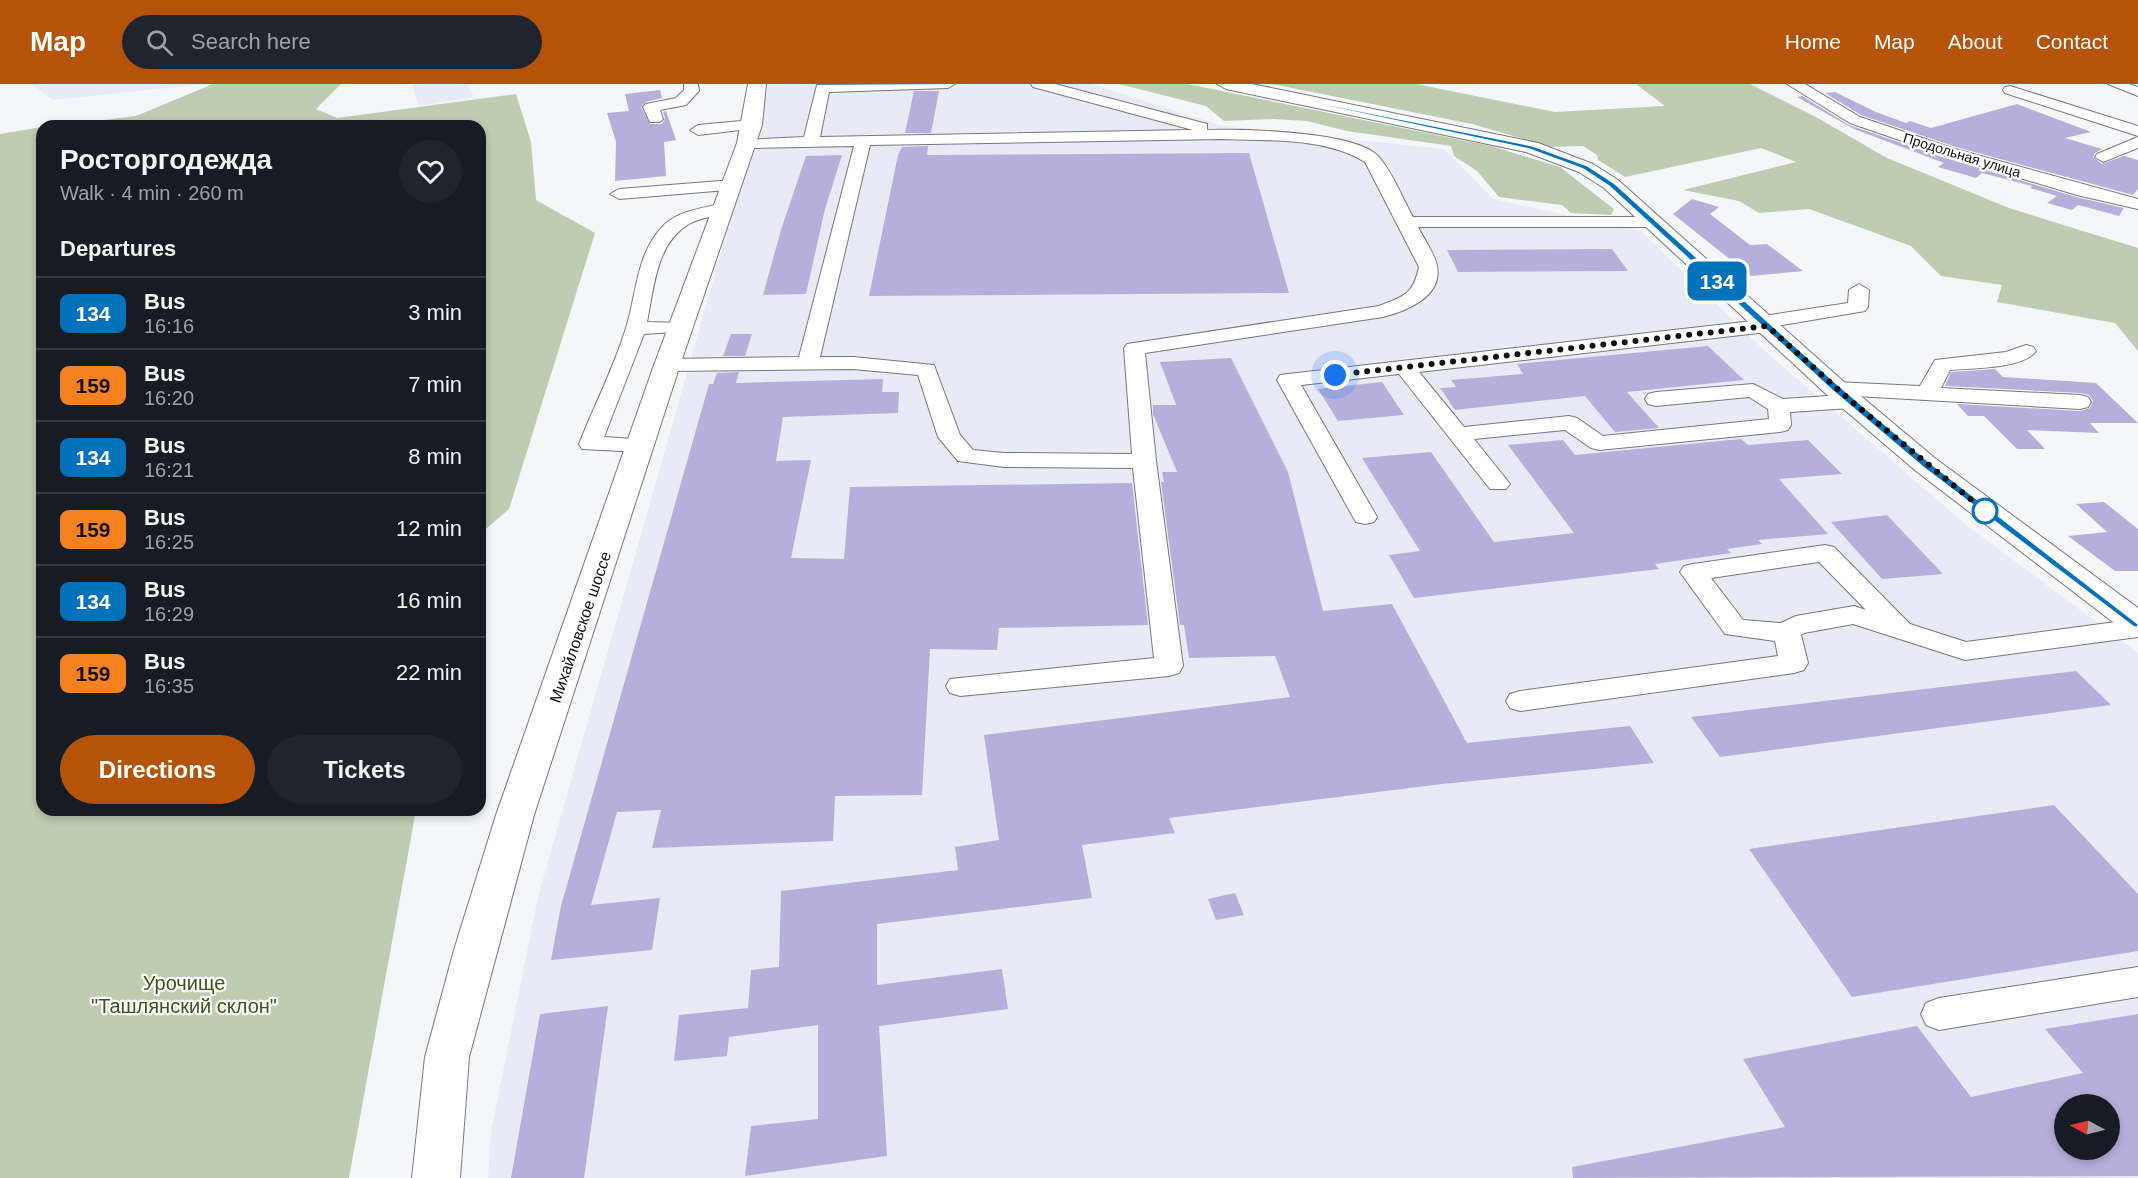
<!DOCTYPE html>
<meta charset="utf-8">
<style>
:root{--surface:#171b24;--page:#20242c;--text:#f1f3f6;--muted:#9ea1a6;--line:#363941;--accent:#b45309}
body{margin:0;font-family:Helvetica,sans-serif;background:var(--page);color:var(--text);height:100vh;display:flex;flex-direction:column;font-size:22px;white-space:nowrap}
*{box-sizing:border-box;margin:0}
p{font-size:20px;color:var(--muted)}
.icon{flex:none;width:33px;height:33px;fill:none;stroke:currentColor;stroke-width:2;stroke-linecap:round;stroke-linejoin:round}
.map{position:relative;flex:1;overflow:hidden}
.details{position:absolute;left:36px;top:36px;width:450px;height:696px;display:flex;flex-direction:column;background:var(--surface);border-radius:18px;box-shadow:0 3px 9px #0003}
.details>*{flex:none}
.badge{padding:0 12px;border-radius:9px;font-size:21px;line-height:39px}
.needle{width:39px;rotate:277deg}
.fabs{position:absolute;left:2054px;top:1010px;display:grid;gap:12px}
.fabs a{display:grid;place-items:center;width:66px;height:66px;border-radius:50%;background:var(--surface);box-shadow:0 3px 9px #0003;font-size:30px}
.you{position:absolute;width:30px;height:30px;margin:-15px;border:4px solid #fff;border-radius:50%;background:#1a73e8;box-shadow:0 0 0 9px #1a73e833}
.map>.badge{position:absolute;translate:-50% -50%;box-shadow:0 0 0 3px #fff}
h2{padding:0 24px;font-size:22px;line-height:54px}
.round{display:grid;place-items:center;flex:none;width:63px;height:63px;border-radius:32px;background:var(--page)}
.headline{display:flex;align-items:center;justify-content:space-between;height:102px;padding:0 24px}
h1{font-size:28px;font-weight:700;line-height:45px}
.button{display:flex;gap:12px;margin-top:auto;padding:12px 24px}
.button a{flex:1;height:69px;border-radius:36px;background:var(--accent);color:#fff;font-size:24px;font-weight:700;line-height:69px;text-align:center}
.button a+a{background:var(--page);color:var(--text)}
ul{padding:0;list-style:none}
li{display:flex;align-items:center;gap:18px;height:72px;padding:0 24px;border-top:2px solid var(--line)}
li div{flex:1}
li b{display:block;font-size:22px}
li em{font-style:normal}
li .badge{min-width:66px;font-weight:700;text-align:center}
header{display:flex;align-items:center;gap:36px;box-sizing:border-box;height:84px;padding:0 30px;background:var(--accent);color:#fff}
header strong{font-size:28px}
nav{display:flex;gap:33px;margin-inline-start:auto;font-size:21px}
.search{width:420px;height:54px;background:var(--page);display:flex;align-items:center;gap:15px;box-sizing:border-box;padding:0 21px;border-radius:33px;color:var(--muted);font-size:22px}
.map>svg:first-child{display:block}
</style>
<header>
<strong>Map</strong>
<div class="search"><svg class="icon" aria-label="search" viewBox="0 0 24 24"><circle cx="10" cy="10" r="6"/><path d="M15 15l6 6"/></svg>Search here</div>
<nav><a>Home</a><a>Map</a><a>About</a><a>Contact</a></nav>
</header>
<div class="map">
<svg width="2138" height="1094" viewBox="0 0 2138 1094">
<rect width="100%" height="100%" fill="#f5f6fa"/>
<path fill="#e8eaf6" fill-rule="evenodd" d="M32,0H206L52,16Z
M412,0H467L474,13L419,22Z
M769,0H1092L1223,42L1444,65L1493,115L1641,147L1766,268L1969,443L2138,569V1094H488L491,1048L538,813ZM2064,1020H2109V1065H2064Z"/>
<path fill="#beccb1" d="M213,0H341L316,25L337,34L516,10L531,58L536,116L595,149L509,425L480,450V42H55L136,32Z
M1119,0H1187L1491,62L1560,83L1614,125L1611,131L1571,129L1562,121L1499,113L1477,87L1454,72L1451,62L1347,47L1307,37L1272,35L1224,37L1206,22Z
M1272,0H1416L1555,28L1665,22L1636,0H1750L1816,33L1887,74L2009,124L2138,164V267L2115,239L1997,218L2002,201L1941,192L1911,162L1809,125L1759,129L1739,117L1683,106L1796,78L1761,64L1625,93L1598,76L1597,71L1583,62L1551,63L1472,40Z
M42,43V726H416L349,1094H0V50Z"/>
<path fill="#b7afdb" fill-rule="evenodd" d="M660,6L662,14L646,18L641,23L650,40H662L665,34L663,28L666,27L676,56L664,58L666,92L615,97L616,58L607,29L629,27L625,10Z
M914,7H939L931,49H905Z
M1835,8L1876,28L1906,39L1910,37L1931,44L2017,20L2091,48L2065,54L2102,65L2095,69L2093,73L2102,80L2124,72L2138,76V105L2133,111L1956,63L1861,31L1825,9Z
M1802,12L1849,41L1942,73L2076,113L2124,124L2119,132L2078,121L2072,126L2047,119L2057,112L2030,104L2032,102L1982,89L1976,94L1938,83L1944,79L1854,45L1797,13Z
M928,62L927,71L1249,69L1289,209L869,212L898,71L902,63Z
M842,71L825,125L806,210L763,211L781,146L806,72Z
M1692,115L1719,123L1710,130L1750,161L1767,160L1803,187L1751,192L1673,130Z
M1612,165L1628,187L1458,188L1447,166Z
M731,250H752L745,272H723Z
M1708,262L1744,296L1627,308L1659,344L1615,348L1585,312L1455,326L1440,304L1456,303L1451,296L1523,290L1517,280Z
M1231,274L1288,388L1323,527L1392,520L1467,659L1630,642L1654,679L1442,700L1169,734L1175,749L1082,761L1092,814L877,840V901L1002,885L1008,925L879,942L887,1072L745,1092L751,1042L818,1035V941L729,953L727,972L674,977L679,931L748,924L751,886L779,883L781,807L958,786L955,763L999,756L984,651L1290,613L1275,572L1189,574L1184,541H1180L1161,398H1164L1162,388H1177L1153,330V321H1176L1160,278Z
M1995,285L2003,293L2096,299L2138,339H2090L2099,349L2027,346L2045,365H2017L1984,332H1968L1957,320L2080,327L2090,324L2093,317L2089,311L2080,309L1945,302L1951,288Z
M739,288L736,299L883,295L882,308H899L898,329L783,333L776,377L811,376L791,474L844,475L850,403L1132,399L1148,541L999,544L997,566L930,565L922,711L835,712L833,757L652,764L661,726L617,728L591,821L660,814L652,866L551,876L561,822L709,300H713L717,289Z
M1382,298L1404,331L1338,337L1318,305Z
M1741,355L1748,361L1808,356L1842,390L1779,395L1828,450L1758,456L1762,460L1727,465L1731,469L1655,480L1659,485L1414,514L1389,471L1420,467L1362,374L1431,368L1494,458L1574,449L1508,361L1563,356L1575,371Z
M2104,418L2138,445V487H2115L2068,452L2107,448L2076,420Z
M1887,431L1943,490L1882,495L1831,438Z
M2076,587L2111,621L1720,673L1691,633Z
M2054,721L2138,810V867L1852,913L1749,765Z
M1235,809L1244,831L1216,836L1208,815Z
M608,922L584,1094H511L540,930Z
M2138,930V1092L1573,1094L1572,1083L1785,1043L1743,975L1917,942L1971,1013L2083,989L2045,945ZM2064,1020H2109V1065H2064Z"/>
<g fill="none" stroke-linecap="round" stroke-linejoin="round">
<g stroke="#77787c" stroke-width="2">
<path id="minor" d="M684,0H698L699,7L686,21L660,26L663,35L660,38H650L643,23L646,20L676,14L684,6Z
M955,0L948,4L829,8L820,53L1193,46L1033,3L1031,0H1055L1207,40V46C1242,45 1355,47 1378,72C1392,87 1403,115 1413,133H1653L1662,138L1653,143H1418C1424,155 1435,170 1437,182C1443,213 1406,227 1383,233L1145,269L1156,377L1183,582L1179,589L1169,592L960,612L950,609L946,602L950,595L1154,574L1133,384L1004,383L958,377L938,353L918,291L853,285L667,287L660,285L656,281L660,277L667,275L799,273L854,62L747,64L739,59L741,56L804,53L817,1ZM1222,55C1268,57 1325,53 1365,78L1419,183C1413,211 1404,212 1379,222L1127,260L1124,264L1132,370L1004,369L973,366L960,351L934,281L853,273H820L870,61Z
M1787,0H1805L1860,33L1955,65L2138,115V125L2077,111L1943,71L1850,39Z
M2108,0H2129L2138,3V12Z
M2010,2L2138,42V52L2005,9L2003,6L2005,3Z
M752,36L758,38L760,41L758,44L698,51L690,46L698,41Z
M2138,53V64L2103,78L2095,73L2097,70Z
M733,96L741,101L739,105L619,115L610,110L619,105Z
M724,119L733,124L730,128C717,132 701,133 689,140C656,159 654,204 647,238L688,239L691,243L688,247L644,250L604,353L650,356L653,361L650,366L642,368L582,365L579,360C594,322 614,283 626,244C637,209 636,169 664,141C680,126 704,124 724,119Z
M1859,200L1869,206L1868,223L1865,227L1777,242L1774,246L1767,248L1419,288L1464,343L1569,332L1577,334L1603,352L1769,335L1768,325L1749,313L1656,322L1648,320L1645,315L1648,310L1656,308L1753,300L1783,315L1844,311L1827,309L1824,304L1827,299L1835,298L1920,302L1935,276L2006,268L2026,261L2033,263L2036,267C2024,285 1971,284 1950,286L1941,304L2080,311L2088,313L2091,318L2088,323L2080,325L1856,312L1862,317L1859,322L1851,324L1790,328L1791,341L1788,346L1780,348L1599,366L1591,364L1565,346L1474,355L1510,400L1506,405H1490L1399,290L1301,301L1377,433L1374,438L1365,440L1356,438L1353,433L1277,296L1280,291L1288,290L1753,237L1763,232L1848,219L1849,206Z
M1825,461L1834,463L1910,540L1966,558L2138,535V553L1965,576L1853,540L1804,549L1801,551L1808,579L1804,586L1794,589L1520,627L1510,624L1506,617L1510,610L1520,607L1778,572L1775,557L1725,550L1680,488L1684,482L1693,480ZM1819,478L1866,526L1854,522L1796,532L1781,539L1743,536L1711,494Z
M2138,883V913L1939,946L1926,941L1921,930L1926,919L1939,914Z"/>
</g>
<g stroke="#77787c" stroke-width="2">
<path id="major" d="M748,0H766L762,41L680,281L534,731L469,973L460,1094H412L425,973L454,866L496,731L654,281L737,59Z
M1217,0H1252L1538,59L1593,80L1618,96L1844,298L1936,375L2138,524V551L2126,548L1916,387L1826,310L1604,104L1579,88L1526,68L1226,5Z"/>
</g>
<use href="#minor" fill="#fff" fill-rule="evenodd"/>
<use href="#major" fill="#fff" fill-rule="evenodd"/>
</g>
<path fill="#0072bc" stroke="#fff" stroke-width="1.5" d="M1223,0H1226L1533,62L1588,82L1614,99L1839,302L1930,379L2138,540V543H2134L1923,383L1832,306L1609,102L1583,85L1529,65Z"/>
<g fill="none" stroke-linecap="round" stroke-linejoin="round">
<path stroke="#101012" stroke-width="6" stroke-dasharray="0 10.8" d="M1335,291L1767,242L1851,317L1985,427"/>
</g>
<circle fill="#fff" stroke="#0072bc" stroke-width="3" cx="1985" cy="427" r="12"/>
<g text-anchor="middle" stroke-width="4.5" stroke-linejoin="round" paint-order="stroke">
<g font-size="14" fill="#101012" stroke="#fff">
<text transform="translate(1962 71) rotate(17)" y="5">Продольная улица</text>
</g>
<g font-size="16" fill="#101012" stroke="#fff">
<text transform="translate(580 543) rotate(-71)" y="6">Михайловское шоссе</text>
</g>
<g font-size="20" fill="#3b5518" stroke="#fff">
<text x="184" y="906">Урочище<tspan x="184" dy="23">"Ташлянский склон"</tspan></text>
</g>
</g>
</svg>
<div class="fabs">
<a><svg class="needle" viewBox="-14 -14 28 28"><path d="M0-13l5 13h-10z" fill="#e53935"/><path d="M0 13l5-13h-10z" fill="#9ea1a6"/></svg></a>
</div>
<div class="you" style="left:1335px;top:291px"></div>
<b class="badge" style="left:1717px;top:197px;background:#0072bc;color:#fff">134</b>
<section class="details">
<div class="headline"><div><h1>Росторгодежда</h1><p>Walk · 4 min · 260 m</p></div><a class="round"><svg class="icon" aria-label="heart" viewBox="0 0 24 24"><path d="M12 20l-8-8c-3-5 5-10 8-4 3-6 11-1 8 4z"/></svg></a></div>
<h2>Departures</h2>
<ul>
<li><span class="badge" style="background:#0072bc;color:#fff">134</span><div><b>Bus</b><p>16:16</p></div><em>3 min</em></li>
<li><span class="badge" style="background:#f58220;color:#111">159</span><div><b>Bus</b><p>16:20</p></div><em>7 min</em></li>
<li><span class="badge" style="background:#0072bc;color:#fff">134</span><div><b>Bus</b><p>16:21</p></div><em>8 min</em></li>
<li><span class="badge" style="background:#f58220;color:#111">159</span><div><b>Bus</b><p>16:25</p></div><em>12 min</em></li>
<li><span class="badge" style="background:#0072bc;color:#fff">134</span><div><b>Bus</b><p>16:29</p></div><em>16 min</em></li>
<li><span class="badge" style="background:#f58220;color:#111">159</span><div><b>Bus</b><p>16:35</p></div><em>22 min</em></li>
</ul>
<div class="button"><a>Directions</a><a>Tickets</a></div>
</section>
</div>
